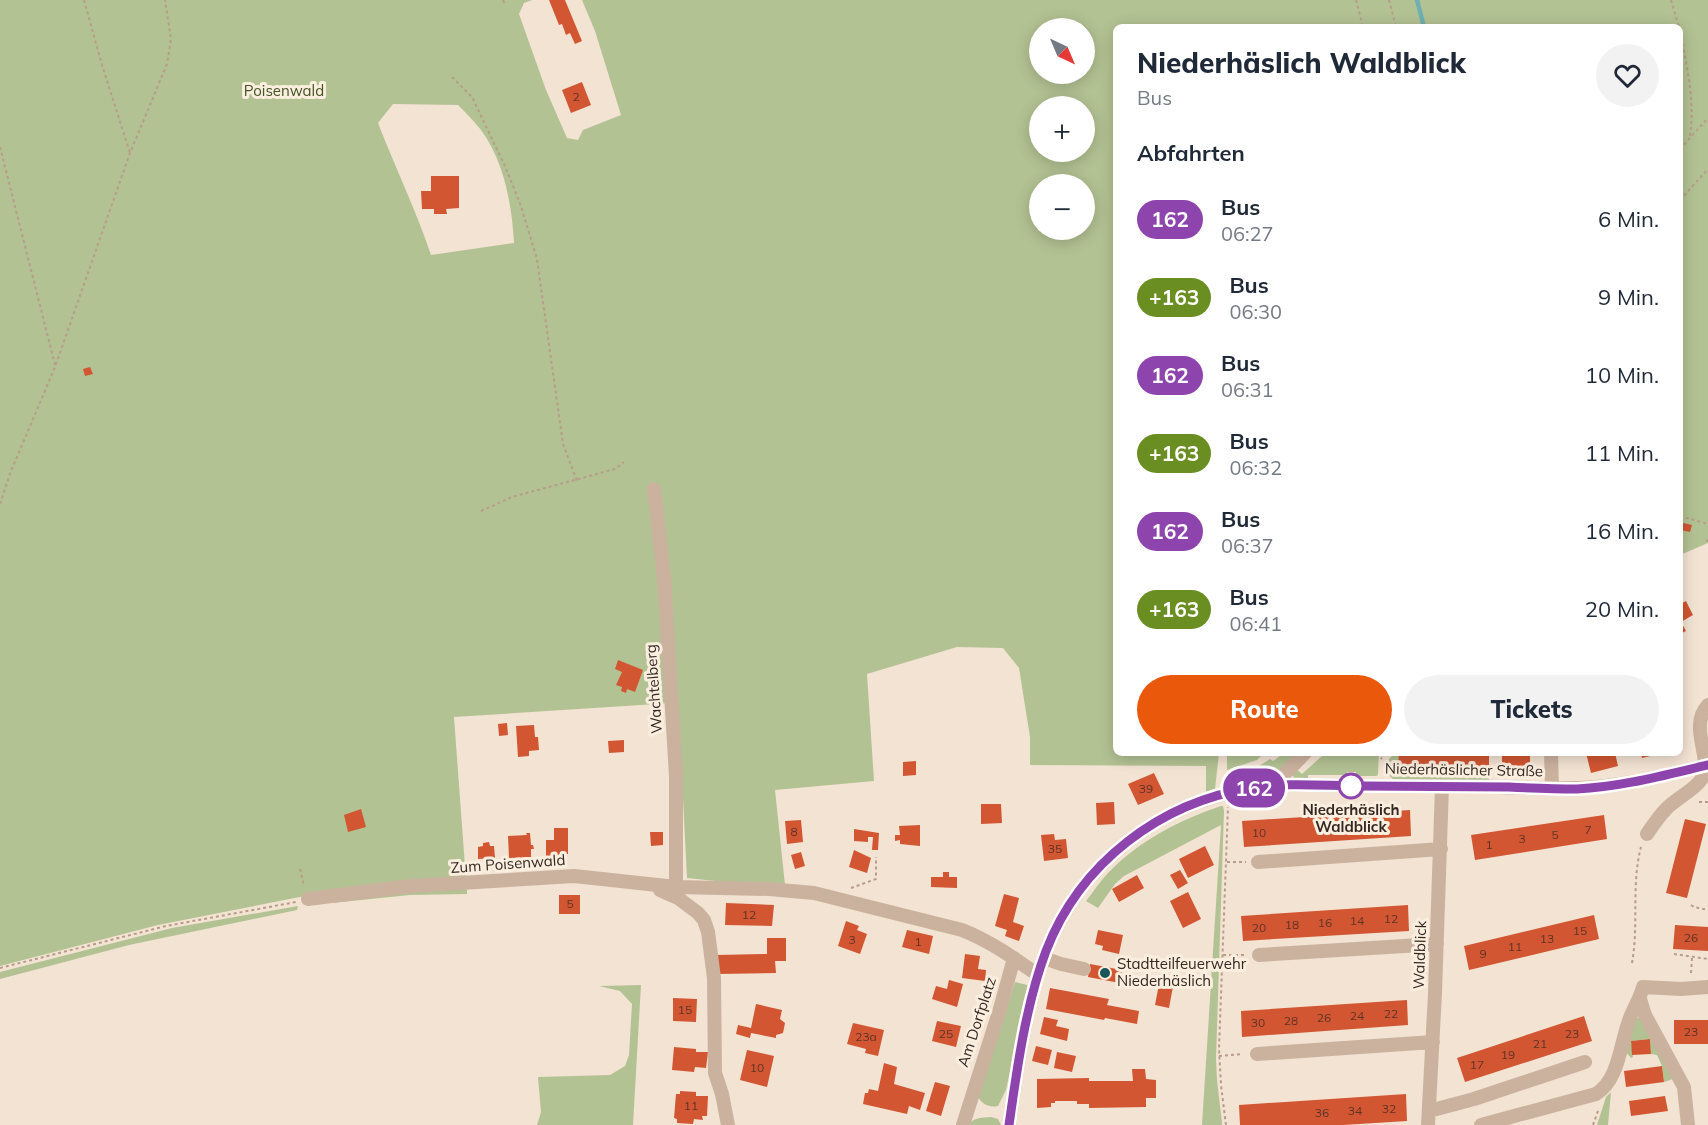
<!DOCTYPE html>
<html lang="de">
<meta charset="utf-8">
<style>
:root{--surface:#fff;--page:#f2f2f3;--text:#1f2937;--muted:#747a83;--accent:#ea580c}
body{margin:0;font-family:Mulish,sans-serif;background:var(--page);color:var(--text);height:100vh;display:flex;flex-direction:column;font-size:22px;white-space:nowrap}
*{box-sizing:border-box;margin:0}
p{font-size:20px;color:var(--muted)}
.icon{flex:none;width:33px;height:33px;fill:none;stroke:currentColor;stroke-width:2;stroke-linecap:round;stroke-linejoin:round}
.map{position:relative;flex:1;overflow:hidden}
.panel{position:absolute;left:1113px;top:24px;width:570px;height:732px;display:flex;flex-direction:column;background:var(--surface);border-radius:9px;box-shadow:0 3px 15px #0003}
.panel>*{flex:none}
.badge{padding:0 12px;border-radius:20px;font-size:21px;line-height:39px}
.needle{width:39px;rotate:136deg}
.fabs{position:absolute;left:1029px;top:18px;display:grid;gap:12px}
.fabs a{display:grid;place-items:center;width:66px;height:66px;border-radius:50%;background:var(--surface);box-shadow:0 3px 15px #0003;font-size:30px}
.map>.badge{position:absolute;translate:-50% -50%;box-shadow:0 0 0 3px #fff}
h2{padding:0 24px;font-size:22px;line-height:54px}
.round{display:grid;place-items:center;flex:none;width:63px;height:63px;border-radius:32px;background:var(--page)}
.headline{display:flex;align-items:center;justify-content:space-between;height:102px;padding:0 24px}
h1{font-size:28px;font-weight:800;line-height:45px}
.button{display:flex;gap:12px;margin-top:auto;padding:12px 24px}
.button a{flex:1;height:69px;border-radius:36px;background:var(--accent);color:#fff;font-size:24px;font-weight:800;line-height:69px;text-align:center}
.button a+a{background:var(--page);color:var(--text)}
ul{padding:0;list-style:none}
li{display:flex;align-items:center;gap:18px;height:78px;padding:0 24px}
li div{flex:1}
li b{display:block;font-size:22px}
li em{font-style:normal}
li .badge{min-width:66px;font-weight:700;text-align:center}
.map>svg:first-child{display:block}
</style>
<div class="map">
<svg width="1708" height="1125" viewBox="0 0 1708 1125">
<rect width="100%" height="100%" fill="#f3e3d3"/>
<path fill="#b3c293" fill-rule="evenodd" d="M0,0H532L524,3L519,14L546,90L567,138L578,140L583,130L621,115L595,31L582,0H1708V543L1680,555V27H1116V753H1219L1215,789L1206,792V766L1030,765V737L1019,668L1003,648L957,647L867,674L874,781L775,790L785,885L744,884L687,878L683,799L672,703L454,717L466,880L310,895L158,925L0,966ZM1040,28H1084V74H1040ZM393,104L458,105C466,113 474,121 481,130C504,161 512,205 514,243L431,255C416,210 395,167 378,123ZM1040,106H1084V152H1040ZM1040,184H1084V230H1040Z
M1227,753H1262V755L1257,760L1227,770Z
M1284,753H1299L1278,773L1268,780L1228,786L1226,783L1228,776L1259,766L1270,759L1273,761Z
M1319,753H1379L1378,774L1377,776H1356V772H1347V775H1308V779H1294L1292,773L1295,768L1302,774L1322,756Z
M1399,754V768L1489,770V781L1393,779L1387,774L1389,759L1392,756Z
M1221,806H1223L1224,811L1216,1059L1217,1080L1222,1123V1125H1202L1221,825L1124,876L1115,884L1098,908L1086,901C1094,891 1101,880 1109,872C1140,840 1180,820 1221,806Z
M467,887V894L410,895L332,903L329,901Z
M298,906L297,910L129,945L0,979V972L172,928Z
M1015,982L1027,985V994L1006,1090L998,1106C989,1108 982,1104 978,1097Z
M641,985L633,1125H537L541,1112L538,1077L610,1075L625,1066L629,1055L632,1004L620,991L599,986Z
M1638,1018H1641L1673,1079L1664,1082L1662,1066L1657,1055L1651,1054L1650,1039L1631,1041L1633,1057L1631,1058L1626,1052L1636,1019Z
M1611,1092L1608,1125H1597L1606,1097Z
M991,1117L998,1119L1001,1125H968C974,1117 982,1118 991,1117Z"/>
<g fill="none" stroke-linecap="round" stroke-linejoin="round">
<path stroke="#70b0b2" stroke-width="4.5" d="M1417,0L1424,27"/>
</g>
<path fill="#d25632" d="M549,0H565L582,41L575,44L570,33L566,35L562,24L559,25Z
M582,82L591,105L571,113L562,90Z
M431,176H459V208L446,209L447,214H434V209H422L421,191H431Z
M90,367L93,374L85,376L83,369Z
M1683,523L1692,525L1690,532L1681,530Z
M1686,601L1693,615L1681,622L1686,631L1680,634V604Z
M618,660L643,670L635,692L627,689L626,693L621,691L622,687L616,685L622,672L615,669Z
M507,723L508,735L499,736L498,724Z
M534,725L535,737H538L539,750L529,751V756L518,757L516,726Z
M624,740V752L609,753L608,741Z
M1399,753H1489V770L1398,768Z
M1502,753H1530V774H1502Z
M1586,753H1615L1618,766L1591,773Z
M1641,753H1658V754L1642,758Z
M916,761V775L903,776V762Z
M1154,773L1164,794L1138,805L1128,784Z
M1114,802L1115,824L1097,825L1096,803Z
M981,804H1001L1002,823L981,824Z
M361,809L366,827L348,832L344,815Z
M1410,810L1411,836L1244,847L1242,821Z
M1604,815L1607,839L1475,860L1471,835Z
M1685,819L1706,824L1687,898L1666,893Z
M801,820L803,842L787,844L785,821Z
M920,825V846L900,844V840L895,841V835H900L899,826Z
M554,828H568V854H559V859L546,860V840H554Z
M854,829L879,833L878,850H872L873,837H868V842L854,841Z
M650,832H663V845L651,846Z
M526,833H530L531,845H533L534,849H531V857L509,858L508,836L527,835Z
M1054,834L1055,840L1066,839L1068,858L1044,861L1041,835Z
M489,842L490,846H494L495,858L478,859V847L483,846V843Z
M1205,846L1214,865L1188,878L1179,859Z
M854,850L871,858L867,873L849,867Z
M801,852L805,866L795,869L791,855Z
M1180,870L1188,883L1178,889L1170,875Z
M943,872H949V877H957V888L931,887V877H943Z
M1137,875L1144,888L1119,902L1112,889Z
M1188,892L1201,919L1183,928L1170,901Z
M1004,894L1019,898L1013,922L1024,926L1019,941L1005,936L1007,930L995,926Z
M559,895H580V914H559Z
M726,903L774,905L772,926L725,925Z
M1408,905L1409,931L1243,941L1241,916Z
M1594,915L1599,939L1469,970L1464,946Z
M846,921L859,926L857,930L867,934L860,954L838,946Z
M1675,925L1708,927V951L1673,949Z
M907,930L933,936L929,954L902,947Z
M1098,930L1123,935L1119,954L1102,950L1103,946L1095,944Z
M767,938H786V961H775L776,973L717,974L716,955L767,954Z
M965,954L980,956L978,969L986,970L985,981L962,978Z
M1090,964L1122,970L1121,976L1142,980L1141,987L1088,977Z
M1160,979L1174,981L1169,1008L1155,1005Z
M949,980L963,984L957,1007L932,999L936,986L947,989Z
M1050,988L1109,999L1107,1005L1139,1011L1137,1024L1105,1018L1104,1020L1046,1009Z
M673,998L697,999L696,1022L673,1021Z
M1407,1000L1408,1025L1242,1037L1241,1011Z
M756,1004L782,1010L780,1019L785,1023L783,1033L776,1035V1038L751,1033L750,1038L736,1034L738,1025L751,1028Z
M1584,1016L1592,1041L1465,1082L1457,1058Z
M1044,1017L1058,1020L1056,1026L1069,1029L1067,1041L1040,1034Z
M1674,1020H1708V1044H1674Z
M937,1021L961,1026L956,1047L932,1041Z
M853,1023L884,1030L878,1056L865,1053L866,1049L847,1044Z
M1650,1039L1651,1054L1632,1055L1631,1041Z
M1036,1046L1052,1050L1048,1065L1032,1061Z
M674,1047L696,1049V1052H708L706,1068L695,1067L694,1072L672,1070Z
M747,1050L774,1056L767,1087L740,1080Z
M1057,1052L1076,1056L1072,1072L1054,1068Z
M884,1063L897,1067L894,1084L925,1093L920,1110L909,1106L907,1114L863,1104L865,1093H868L869,1089L878,1091Z
M1662,1066L1664,1082L1626,1087L1624,1071Z
M1132,1069H1145L1146,1079L1156,1080V1098H1146V1107L1089,1108V1104H1077V1101H1055V1103H1051V1107L1037,1108V1079L1089,1078V1081H1133Z
M935,1082L950,1086L941,1116L926,1111Z
M680,1091L696,1092V1096H708L707,1116H702L703,1120L694,1119L693,1124L677,1123V1119L674,1118L676,1094H680Z
M1406,1094L1407,1121L1343,1125H1240L1239,1105Z
M1665,1096L1668,1111L1631,1116L1629,1101Z"/>
<g fill="none" stroke-linecap="round" stroke-linejoin="round">
<path stroke="#b79c89" stroke-width="2" stroke-dasharray="3 3" stroke-linecap="butt" d="M84,0L102,65L130,153
M503,0L505,5
M1356,0L1363,27
M1389,0L1396,27
M1671,0L1679,27
M1680,32C1687,66 1695,101 1690,136
M452,77L472,97L505,166L521,206L537,259L563,444L577,481
M0,147L55,365
M1680,149L1708,118
M1680,200L1708,169
M0,504L11,471L55,367L130,153L167,64L171,39L165,0
M481,511L512,497L615,469L624,462
M1680,516L1708,524
M1706,541L1708,540
M1377,753L1382,759
M1699,802H1708
M1227,862H1246
M300,869L304,886
M851,888L876,879V857
M1691,905L1694,907L1708,910
M1674,954L1708,959
M1223,955H1247
M1632,963C1639,924 1631,885 1641,847
M0,968L166,926L296,902
M1691,973L1692,958
M1219,1056L1242,1054
M1226,1125L1221,1085L1219,1049L1228,807
M1593,1125L1599,1108"/>
<path stroke="#cbb29f" stroke-width="14" d="M654,489L664,577L676,776V887
M1551,753L1552,788
M1273,786L1305,753
M1647,834C1653,825 1659,816 1667,808C1678,797 1699,788 1705,773C1708,751 1690,725 1708,705
M1258,862L1441,849
M660,890L678,898L698,913L704,920L708,932L714,978L715,1073L722,1094L728,1125
M308,899L411,886L574,876L676,887L769,889L814,893L962,930C990,941 1014,958 1038,975
M1259,955L1437,944
M1044,958L1061,964L1084,969
M1640,999L1645,1015L1684,1087L1688,1125
M1257,1054L1433,1042
M1429,1111L1474,1099L1585,1062
M963,1125L1000,1009L1014,958
M1009,1125C1017,1069 1026,1003 1046,951C1081,862 1159,803 1252,788C1288,782 1330,786 1367,786C1411,786 1455,786 1499,787C1525,788 1552,789 1577,788C1621,787 1665,775 1708,765
M1428,1125L1435,993L1442,786
M1481,1125L1596,1094C1620,1079 1620,1042 1630,1018C1634,1007 1640,999 1643,987L1681,989L1708,987"/>
</g>
<g fill="none" stroke-linecap="round" stroke-linejoin="round">
<g stroke="#fff" stroke-width="14">
<path id="line" d="M1009,1125C1017,1068 1026,1004 1046,951C1080,863 1160,802 1252,788C1288,782 1326,786 1362,786C1411,786 1460,787 1509,787C1531,788 1555,789 1577,789C1621,787 1665,775 1708,765"/>
</g>
<use href="#line" stroke="#8e44ad" stroke-width="9"/>
</g>
<circle fill="#fff" stroke="#8e44ad" stroke-width="3" cx="1351" cy="786" r="12"/>
<circle fill="#165558" stroke="#faeedf" stroke-width="2" cx="1105" cy="973" r="6"/>
<g text-anchor="middle" stroke-width="6" stroke-linejoin="round" paint-order="stroke">
<g font-size="12" fill="#5c3427">
<text x="576" y="101">2</text>
<text x="1146" y="793">39</text>
<text x="1588" y="834">7</text>
<text x="794" y="836">8</text>
<text x="1259" y="837">10</text>
<text x="1555" y="839">5</text>
<text x="1522" y="843">3</text>
<text x="1489" y="849">1</text>
<text x="1055" y="853">35</text>
<text x="570" y="908">5</text>
<text x="749" y="919">12</text>
<text x="1391" y="923">12</text>
<text x="1357" y="925">14</text>
<text x="1325" y="927">16</text>
<text x="1292" y="929">18</text>
<text x="1259" y="932">20</text>
<text x="1580" y="935">15</text>
<text x="1691" y="942">26</text>
<text x="1547" y="943">13</text>
<text x="852" y="944">3</text>
<text x="918" y="946">1</text>
<text x="1515" y="951">11</text>
<text x="1483" y="958">9</text>
<text x="685" y="1014">15</text>
<text x="1391" y="1018">22</text>
<text x="1357" y="1020">24</text>
<text x="1324" y="1022">26</text>
<text x="1291" y="1025">28</text>
<text x="1258" y="1027">30</text>
<text x="1691" y="1036">23</text>
<text x="946" y="1038">25</text>
<text x="1572" y="1038">23</text>
<text x="866" y="1041">23a</text>
<text x="1540" y="1048">21</text>
<text x="1508" y="1059">19</text>
<text x="1477" y="1069">17</text>
<text x="757" y="1072">10</text>
<text x="691" y="1110">11</text>
<text x="1389" y="1113">32</text>
<text x="1355" y="1115">34</text>
<text x="1322" y="1117">36</text>
</g>
<g font-size="15" fill="#445425" stroke="#faeedf">
<text x="284" y="96">Poisenwald</text>
</g>
<g font-size="15" fill="#342823" stroke="#faeedf">
<text transform="translate(654 689) rotate(-94)" y="5">Wachtelberg</text>
<text transform="translate(1464 770) rotate(1)" y="5">Niederhäslicher Straße</text>
<text transform="translate(508 864) rotate(-4)" y="5">Zum Poisenwald</text>
<text transform="translate(1420 955) rotate(-88)" y="5">Waldblick</text>
<text transform="translate(977 1022) rotate(-72)" y="5">Am Dorfplatz</text>
</g>
<g font-size="15" font-weight="bold" fill="#342823" stroke="#faeedf">
<text x="1351" y="815">Niederhäslich<tspan x="1351" dy="17">Waldblick</tspan></text>
</g>
<g font-size="15" fill="#342823" stroke="#faeedf" text-anchor="start">
<text x="1117" y="969">Stadtteilfeuerwehr<tspan x="1117" dy="17">Niederhäslich</tspan></text>
</g>
</g>
</svg>
<div class="fabs">
<a><svg class="needle" viewBox="-14 -14 28 28"><path d="M0-13l5 13h-10z" fill="#e53935"/><path d="M0 13l5-13h-10z" fill="#747a83"/></svg></a>
<a>+</a>
<a>−</a>
</div>
<b class="badge" style="left:1254px;top:788px;background:#8e44ad;color:#fff">162</b>
<section class="panel">
<div class="headline"><div><h1>Niederhäslich Waldblick</h1><p>Bus</p></div><a class="round"><svg class="icon" aria-label="heart" viewBox="0 0 24 24"><path d="M12 20l-8-8c-3-5 5-10 8-4 3-6 11-1 8 4z"/></svg></a></div>
<h2>Abfahrten</h2>
<ul>
<li><span class="badge" style="background:#8e44ad;color:#fff">162</span><div><b>Bus</b><p>06:27</p></div><em>6 Min.</em></li>
<li><span class="badge" style="background:#6b8e23;color:#fff">+163</span><div><b>Bus</b><p>06:30</p></div><em>9 Min.</em></li>
<li><span class="badge" style="background:#8e44ad;color:#fff">162</span><div><b>Bus</b><p>06:31</p></div><em>10 Min.</em></li>
<li><span class="badge" style="background:#6b8e23;color:#fff">+163</span><div><b>Bus</b><p>06:32</p></div><em>11 Min.</em></li>
<li><span class="badge" style="background:#8e44ad;color:#fff">162</span><div><b>Bus</b><p>06:37</p></div><em>16 Min.</em></li>
<li><span class="badge" style="background:#6b8e23;color:#fff">+163</span><div><b>Bus</b><p>06:41</p></div><em>20 Min.</em></li>
</ul>
<div class="button"><a>Route</a><a>Tickets</a></div>
</section>
</div>
